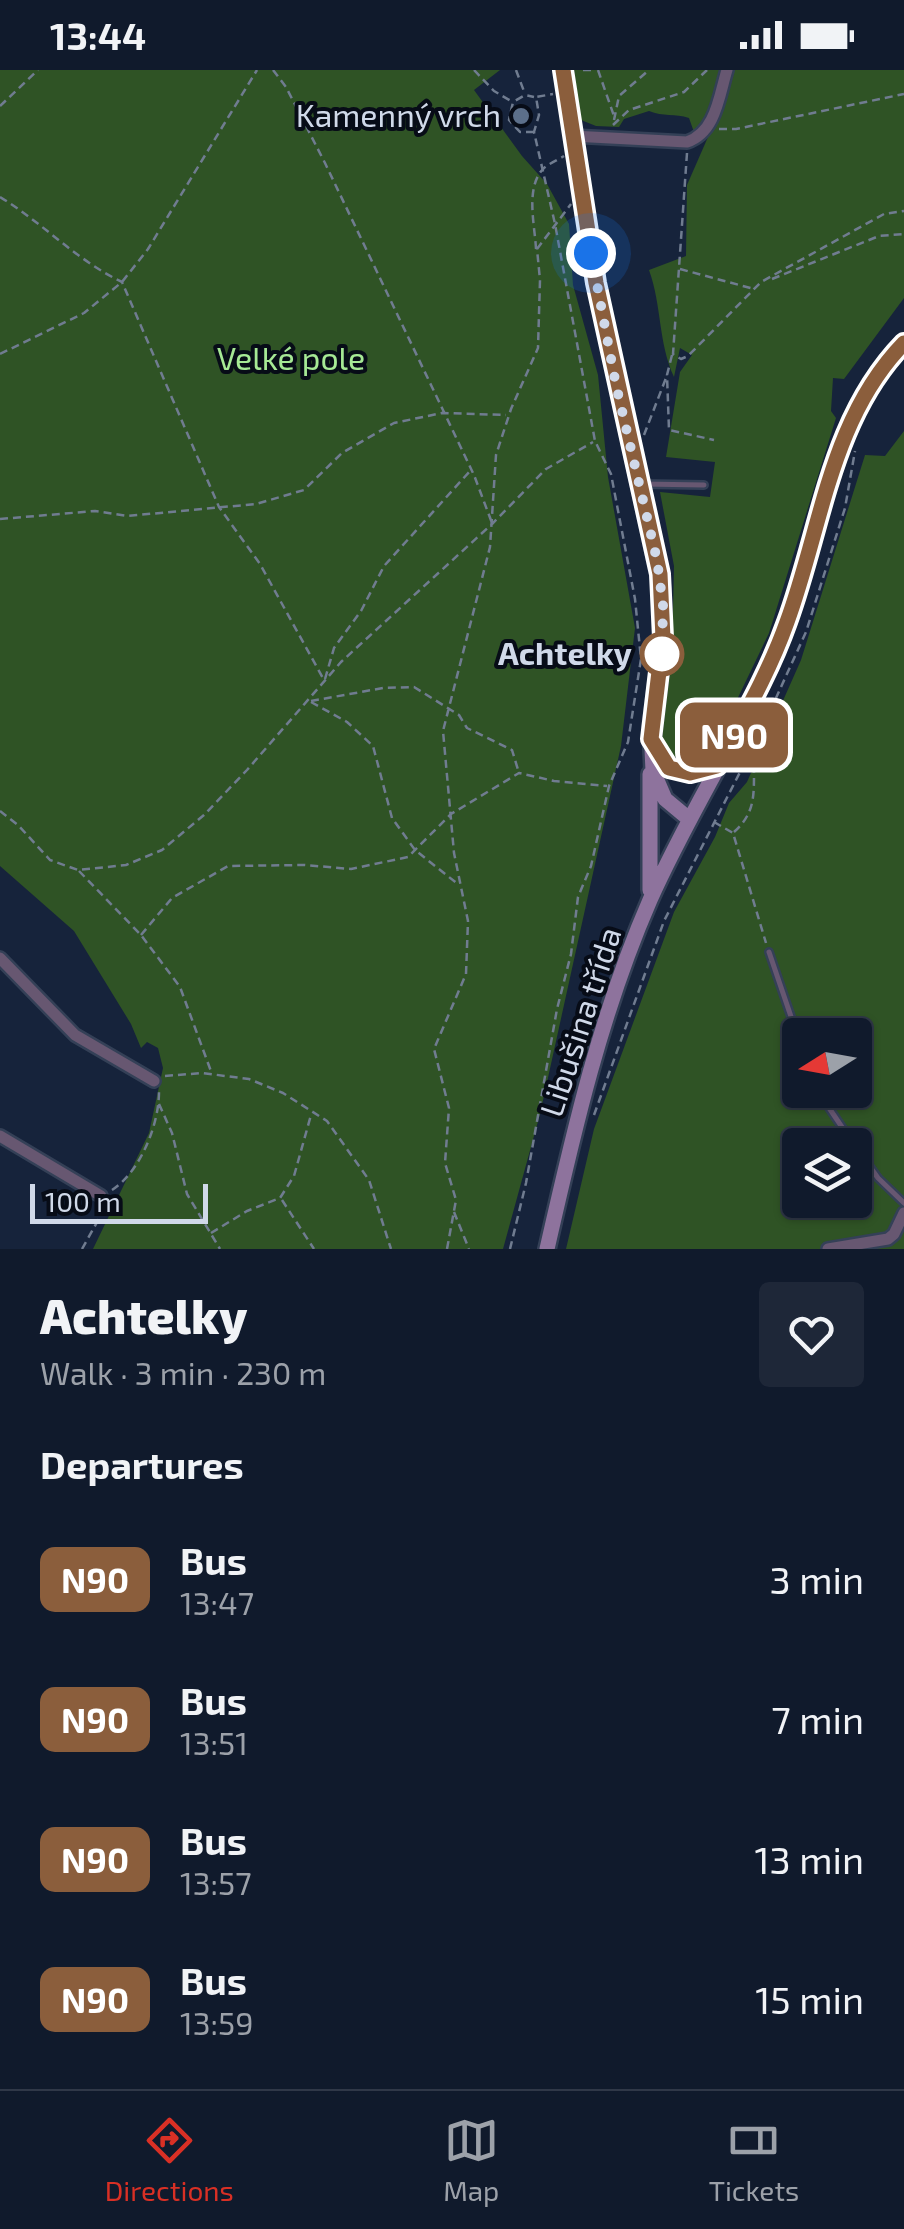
<!DOCTYPE html>
<meta charset="utf-8">
<style>
:root{--surface:#101a2c;--page:#1e2738;--text:#f1f3f6;--muted:#9ca1a9;--line:#303848;--accent:#d93025}
body{margin:0;font-family:"Exo 2",sans-serif;background:var(--page);color:var(--text);height:100vh;display:flex;flex-direction:column;font-size:38px;white-space:nowrap}
*{box-sizing:border-box;margin:0}
p{font-size:32px;color:var(--muted)}
.icon{flex:none;width:55px;height:55px;fill:none;stroke:currentColor;stroke-width:2;stroke-linecap:round;stroke-linejoin:round}
.map{position:relative;height:1179px;overflow:hidden}
.side{display:flex;flex-direction:column;background:var(--surface);flex:1}
.side>*{flex:none}
.badge{padding:0 20px;border-radius:15px;font-size:35px;line-height:65px}
.needle{width:65px;rotate:259deg}
.buttons{position:absolute;left:782px;top:948px;display:grid;gap:20px}
.buttons a{display:grid;place-items:center;width:90px;height:90px;border-radius:10px;background:var(--surface);box-shadow:0 2px 8px #0004,0 0 0 2px var(--line);font-size:50px}
.scale{position:absolute;left:30px;bottom:25px;width:178px;box-sizing:border-box;padding-left:10px;border:5px solid #d0d9e9;border-top:0;font-size:28px;line-height:35px;white-space:nowrap;color:#d0d9e9;-webkit-text-stroke:8px #070c17;paint-order:stroke}
.you{position:absolute;width:50px;height:50px;margin:-25px;border:8px solid #fff;border-radius:50%;background:#1a73e8;box-shadow:0 0 0 15px #1a73e833}
.map>.badge{position:absolute;translate:-50% -50%;box-shadow:0 0 0 5px #fff}
h2{padding:0 40px;font-size:38px;line-height:90px}
.round{display:grid;place-items:center;flex:none;width:105px;height:105px;border-radius:10px;background:var(--page)}
.overview{display:flex;align-items:center;justify-content:space-between;height:170px;padding:0 40px}
h1{font-size:48px;font-weight:800;line-height:75px}
ul{padding:0;list-style:none}
li{display:flex;align-items:center;gap:30px;height:140px;padding:0 40px}
li div{flex:1}
li b{display:block;font-size:38px}
li em{font-style:normal}
li .badge{min-width:110px;font-weight:700;text-align:center}
.status{display:flex;justify-content:space-between;align-items:center;height:70px;padding:0 50px;background:var(--surface);direction:ltr}
.status svg{height:28px;fill:currentColor}
.dock{display:flex;justify-content:space-around;align-items:center;height:140px;border-top:2px solid var(--line);background:var(--surface);font-size:28px;color:var(--muted)}
.dock a{display:grid;justify-items:center;gap:5px}
.dock .selected{color:var(--accent)}
.map>svg:first-child{display:block}
</style>
<div class="status"><b>13:44</b><svg viewBox="0 0 49 12"><path d="M0 12V9h3v3zM5 12V6h3v6zM10 12V3h3v9zM15 12V0h3v12zM26 1h20v11H26zM47 4h2v5h-2z"/></svg></div>
<div class="map">
<svg width="904" height="1179" viewBox="0 0 904 1179">
<rect width="100%" height="100%" fill="#16233b"/>
<path fill="#2f5325" fill-rule="evenodd" d="M0,0H500L474,20L522,86L547,114L569,154L573,215L598,305L608,407L635,558L621,676L540,1044L503,1179H93L149,1063L163,998L158,978L147,972L141,978L131,954L74,861L0,796Z
M574,0H725L709,50L695,65L689,48C675,43 663,47 649,41L624,49L619,57L596,56L581,50Z
M731,0H904V228L844,309L833,308L831,341L836,348L769,563L718,669L705,687L694,692L680,691L670,685L662,669L672,586L674,496L660,422L710,427L715,392L666,387L680,302L692,285L680,278L674,307C658,272 662,236 649,200L686,186L687,115L708,67Z
M904,361V1179H566L594,1059L674,842L715,767L729,733L747,712L801,590L865,385L885,386ZM800,965H855V1020H800ZM800,1075H855V1130H800Z"/>
<g fill="none" stroke-linecap="round" stroke-linejoin="round">
<g stroke="#344057" stroke-width="10">
<path id="lane" d="M642,414L704,415
M769,882L800,973
M817,1020L854,1075
M855,1076L878,1108L904,1133"/>
</g>
<g stroke="#344057" stroke-width="16">
<path id="street" d="M572,66L687,72C716,62 719,26 727,0
M0,888L75,965L154,1011
M0,1066L101,1126
M828,1179L888,1169L894,1164L904,1143"/>
</g>
<g stroke="#344057" stroke-width="20">
<path id="secondary" d="M563,0L596,213L662,519L663,568L651,657L653,701L665,729L689,749
M654,676C669,705 689,705 717,696
M650,704V820
M547,1179C574,1060 601,942 650,830C689,742 743,661 780,572C821,472 826,354 904,273"/>
</g>
<path stroke="#707c90" stroke-width="2.5" stroke-dasharray="8 5" stroke-linecap="butt" d="M273,0L286,17L325,93L474,405L492,453
M474,0L494,21L511,31
M516,0L525,24
M583,0H595
M598,0L614,46
M0,36L38,0
M614,50L619,26L649,0
M613,55L629,40L684,22L707,0
M719,59H736L904,24
M534,62H520L509,50L513,32L525,25L534,27
M687,83L673,284L681,289L688,286L761,212L884,144L904,141
M0,127C43,153 76,190 122,212L219,437L260,494L324,610
M536,179C535,156 525,118 543,99C548,94 558,90 564,86
M680,199L754,219
M772,209L879,166L904,164
M0,284L84,243L122,212L148,179L257,0
M672,285L667,305L669,360L714,370
M644,365L666,308
M0,449L95,441L127,446L256,434L304,420L342,383L394,353L442,343L506,345
M325,609L334,578L361,541L384,496L470,401
M311,631L383,618L414,617L459,645L467,658L512,680L519,703
M311,632L347,652L373,676L392,748L415,780L459,815
M0,741L18,755L50,790L78,800L126,795L162,780L204,745L247,700L341,592L492,454L546,399L593,372
M714,752L733,763L766,873
M734,762C754,744 754,728 754,702L744,692
M79,801L141,865L180,917L212,1004
M141,865L172,828L228,796L305,795L351,799L408,787L451,744L519,703L554,711L607,716
M165,1006L202,1003L249,1009L283,1023L327,1051L369,1110L391,1179
M159,1034L172,1063L187,1124L220,1179
M594,1045L664,851L761,661L806,562L845,438L855,381
M112,1120C140,1102 159,1055 159,1022
M282,1130L314,1179
M454,1142L469,1179
M211,1163L247,1141L280,1128L294,1106L311,1045
M82,1179L101,1145V1136
M447,1179L456,1130L445,1093L449,1038L434,979L466,904L468,851L454,783L443,661L490,477L496,385L511,339L538,278L540,210L537,179L571,134
M510,1179L526,1113L557,939L571,884L578,827L591,796L609,716L628,672L641,589L635,529L611,404L595,371L555,154L534,62L539,45L536,27L553,24"/>
<use href="#lane" stroke="#675771" stroke-width="5"/>
<use href="#street" stroke="#675771" stroke-width="11"/>
<use href="#secondary" stroke="#8e739d" stroke-width="15"/>
</g>
<g fill="none" stroke-linecap="round" stroke-linejoin="round">
<g stroke="#fff" stroke-width="22">
<path id="line" d="M563,0L596,213L660,504L663,568L651,669L669,698L690,703L717,696C742,649 769,603 787,552C822,457 830,349 904,273"/>
</g>
<use href="#line" stroke="#8b5e3c" stroke-width="15"/>
<path stroke="#d0d9e9" stroke-width="10" stroke-dasharray="0 18" d="M591,183L616,315L657,490L663,535L662,584"/>
</g>
<circle fill="#5c6f8a" stroke="#070c17" stroke-width="4" cx="521" cy="46" r="10"/>
<circle fill="#fff" stroke="#8b5e3c" stroke-width="5" cx="662" cy="584" r="20"/>
<g text-anchor="middle" stroke-width="8" stroke-linejoin="round" paint-order="stroke">
<g font-size="32" fill="#d0d9e9" stroke="#070c17" text-anchor="end">
<text x="501" y="57">Kamenný vrch</text>
</g>
<g font-size="32" fill="#a6e995" stroke="#070c17">
<text x="291" y="300">Velké pole</text>
</g>
<g font-size="32" font-weight="bold" fill="#d0d9e9" stroke="#070c17" text-anchor="end">
<text x="632" y="595">Achtelky</text>
</g>
<g font-size="32" fill="#d0d9e9" stroke="#070c17">
<text transform="translate(581 952) rotate(-72)" y="11">Libušina třída</text>
</g>
</g>
</svg>
<div class="buttons">
<a><svg class="needle" viewBox="-14 -14 28 28"><path d="M0-13l5 13h-10z" fill="#e53935"/><path d="M0 13l5-13h-10z" fill="#9ca1a9"/></svg></a>
<a><svg class="icon" aria-label="layers" viewBox="0 0 24 24"><path d="M12 4l9 5-9 5-9-5zM3 14l9 5 9-5"/></svg></a>
</div>
<div class="scale">100 m</div>
<div class="you" style="left:591px;top:183px"></div>
<b class="badge" style="left:734px;top:665px;background:#8b5e3c;color:#fff">N90</b>
</div>
<section class="side">
<div class="overview"><div><h1>Achtelky</h1><p>Walk · 3 min · 230 m</p></div><a class="round"><svg class="icon" aria-label="heart" viewBox="0 0 24 24"><path d="M12 20l-8-8c-3-5 5-10 8-4 3-6 11-1 8 4z"/></svg></a></div>
<h2>Departures</h2>
<ul>
<li><span class="badge" style="background:#8b5e3c;color:#fff">N90</span><div><b>Bus</b><p>13:47</p></div><em>3 min</em></li>
<li><span class="badge" style="background:#8b5e3c;color:#fff">N90</span><div><b>Bus</b><p>13:51</p></div><em>7 min</em></li>
<li><span class="badge" style="background:#8b5e3c;color:#fff">N90</span><div><b>Bus</b><p>13:57</p></div><em>13 min</em></li>
<li><span class="badge" style="background:#8b5e3c;color:#fff">N90</span><div><b>Bus</b><p>13:59</p></div><em>15 min</em></li>
</ul>
</section>
<nav class="dock">
<a class="selected"><svg class="icon" aria-label="directions" viewBox="0 0 24 24"><path d="M12 3l9 9-9 9-9-9zM9 14v-3h6M13 9l2 2-2 2"/></svg>Directions</a>
<a><svg class="icon" aria-label="map" viewBox="0 0 24 24"><path d="M3 6l6-2 6 2 6-2v14l-6 2-6-2-6 2zM9 4v14M15 6v14"/></svg>Map</a>
<a><svg class="icon" aria-label="tickets" viewBox="0 0 24 24"><path d="M3 7h18v10H3zM15 7v10"/></svg>Tickets</a>
</nav>
